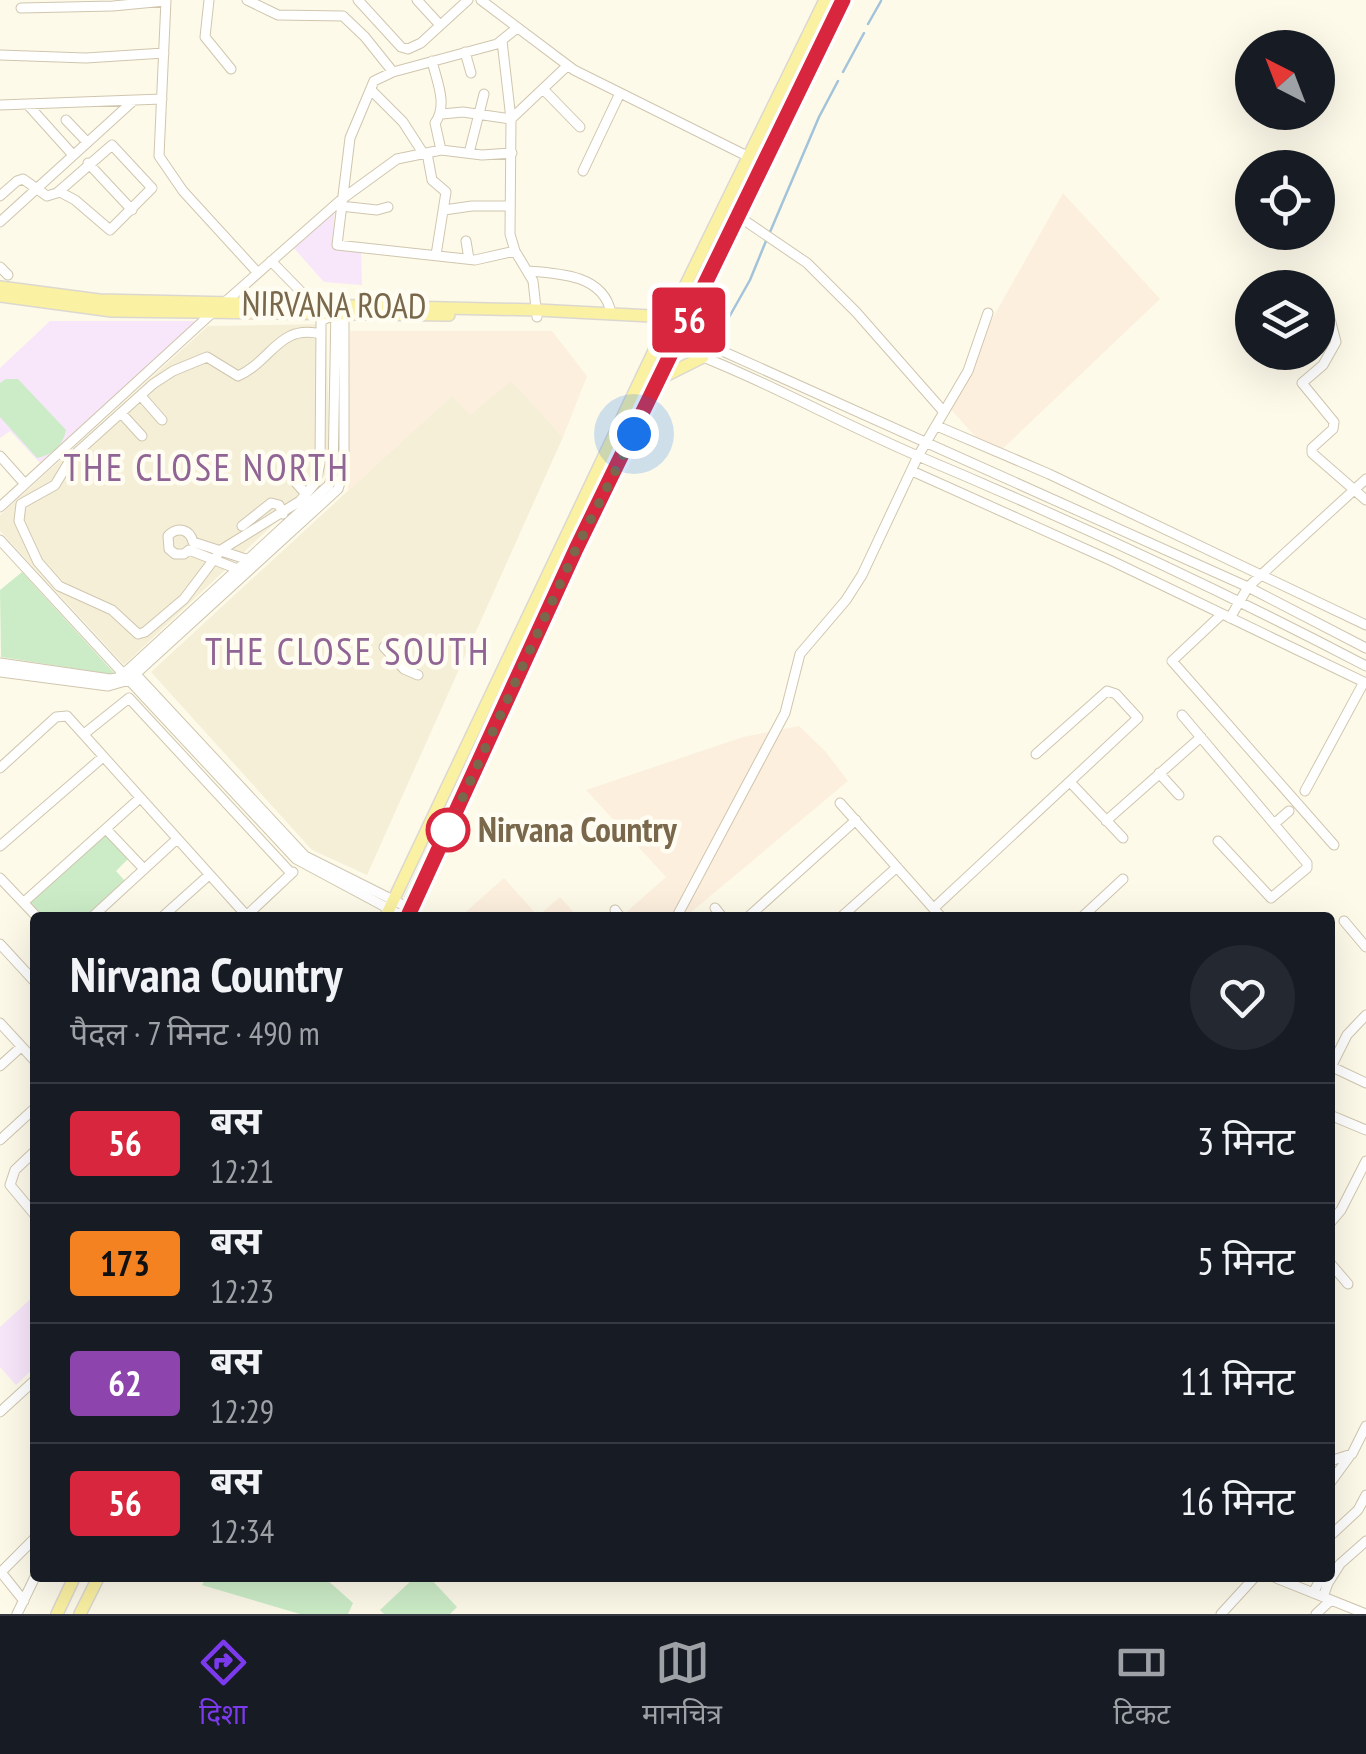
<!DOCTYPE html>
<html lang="hi">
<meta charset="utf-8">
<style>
:root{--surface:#171b24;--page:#242831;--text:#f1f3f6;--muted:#9ea1a6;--line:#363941;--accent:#7c3aed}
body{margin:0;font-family:"PT Sans Narrow","Noto Sans Devanagari",sans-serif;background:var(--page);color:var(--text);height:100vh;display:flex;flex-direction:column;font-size:38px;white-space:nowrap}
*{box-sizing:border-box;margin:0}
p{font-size:32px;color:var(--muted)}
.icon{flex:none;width:55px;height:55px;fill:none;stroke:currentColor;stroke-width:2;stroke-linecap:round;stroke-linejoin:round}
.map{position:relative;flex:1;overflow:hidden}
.details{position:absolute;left:30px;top:912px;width:1305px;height:670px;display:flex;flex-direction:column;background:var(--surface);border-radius:10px;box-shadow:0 10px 40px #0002}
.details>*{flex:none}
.badge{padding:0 20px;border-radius:8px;font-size:35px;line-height:65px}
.needle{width:65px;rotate:318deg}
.fabs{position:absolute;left:1235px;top:30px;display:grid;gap:20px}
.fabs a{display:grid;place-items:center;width:100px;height:100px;border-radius:50%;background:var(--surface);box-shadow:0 10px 40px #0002;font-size:50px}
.you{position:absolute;width:50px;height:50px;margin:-25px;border:8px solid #fff;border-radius:50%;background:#1a73e8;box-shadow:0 0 0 15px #1a73e833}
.map>.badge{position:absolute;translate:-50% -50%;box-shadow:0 0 0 5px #fff}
.round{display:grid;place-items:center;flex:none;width:105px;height:105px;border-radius:52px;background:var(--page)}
.overview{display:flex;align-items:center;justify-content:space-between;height:170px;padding:0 40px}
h1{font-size:48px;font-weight:700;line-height:75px}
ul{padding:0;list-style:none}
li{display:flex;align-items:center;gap:30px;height:120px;padding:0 40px;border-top:2px solid var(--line)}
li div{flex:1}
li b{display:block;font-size:38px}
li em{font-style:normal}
li .badge{min-width:110px;font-weight:700;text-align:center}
.tabs{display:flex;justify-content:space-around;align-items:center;height:140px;border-top:2px solid var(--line);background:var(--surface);font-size:28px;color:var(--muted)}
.tabs a{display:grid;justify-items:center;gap:5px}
.tabs .selected{color:var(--accent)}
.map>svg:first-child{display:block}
</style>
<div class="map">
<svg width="1366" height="1614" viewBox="0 0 1366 1614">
<rect width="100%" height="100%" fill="#fdfaea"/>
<path fill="#f5efd8" d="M326,324L330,471L124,665L0,531V515L208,326Z
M511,380L563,437L367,875L312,850L151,672L452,395Z"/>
<path fill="#fdefde" d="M1063,193L1160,299L994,457L945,403Z
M350,331H552L587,376L563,437L511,381L470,415L452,396L348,491Z
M799,726L825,751L848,781L684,918L623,915L666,877L586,790L743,737Z
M504,878L538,916L560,897L578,917H460Z"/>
<path fill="#f8e6fa" d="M335,207L332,245L361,250L362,285L324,282L292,246Z
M50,321H198L41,464L10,431L0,438V368Z
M35,1295V1367L16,1385L0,1367V1327Z"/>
<path fill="#ccecc7" d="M6,379H18L66,430C63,445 53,455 37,458L0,417V383Z
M582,517L585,520L410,899L406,901L404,897Z
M22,572L116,675L1,657L0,590Z
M105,833L129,858L116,871L126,882L86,917H44L30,902Z
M206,1578H325L353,1603L348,1614H300L202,1585Z
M414,1578H430L457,1607L450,1614H384L380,1610Z"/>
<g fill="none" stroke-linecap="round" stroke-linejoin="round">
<path stroke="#a3c3da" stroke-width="2.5" d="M868,24L881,1
M843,72L864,33
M770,232L819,117L838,81
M715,342L750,280L766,241"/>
<g stroke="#d0c6ae" stroke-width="11">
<path id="minor" d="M166,0L159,156L183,191L258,273
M209,0L205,37L231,69
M247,0L278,15L343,16L365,37L393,72L497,44L517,28
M358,0L401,47L408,49L421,43L468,0
M417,0L440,25
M481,0L574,70L747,156
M21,8L113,6L165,1
M502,41L511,119L510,234L515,251L533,281L537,317
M465,52L471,73
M0,55L86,58L164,53
M432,61C437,82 448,105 435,123L441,150
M393,72L374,81L350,138L337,245L475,260L515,251
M543,89L580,127
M371,90L403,122L423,153
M0,105L162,99
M28,105L73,155
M442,114L463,112L511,119L567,66
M66,120L87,142
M427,153L432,180L446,192L436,255
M469,153L484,94
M88,163L132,210
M583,171L620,93
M0,196L17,181L23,179L47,196L60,192L75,200L110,230L152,188L112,145L57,193
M340,206L377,210L388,207
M444,210L472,206H509
M738,216L807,263L856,312L944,412
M0,222L132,102
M466,241L469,259
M271,261L314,305
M0,267L8,275
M528,271C559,273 604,275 611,313
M224,303L342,199L397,159L441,150L482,155L512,153
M1330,319L1336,342L1323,365L1302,383L1334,422L1333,429L1312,448V453L1366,500
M321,334C278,324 272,361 238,376L207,357L173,371L153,384L72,457L55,485L21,504L19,521L38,562L59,586L112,610L138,634L145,632L184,599L221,550L300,501L316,482L320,463L321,327V321L329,317V313
M679,337L711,346L1248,587L1366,648
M675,346C759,377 836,421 918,456C1070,520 1219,589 1366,666
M141,396L162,420
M121,413L142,436
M937,426L1049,474L1366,625
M0,456L25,484
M284,469L306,494
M912,471L1110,560L1366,683
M0,507L212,313
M242,526L271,503L279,505L283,514
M0,540L129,680L338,489L344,470V312
M240,570L189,550L184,554H175L169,549L168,536C177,526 190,529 193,542L252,561
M1222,614L1172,661L1334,845
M1230,618L1248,587L1366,479
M384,647L404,669L418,675
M0,663L110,679L117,678L130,668L305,856L411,909
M130,668L329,485L333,474L336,307
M0,672L108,686L129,680L296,859L406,918
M1182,715L1307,863V868L1271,898L1218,841
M84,734L129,698L291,873
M0,768L56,717L67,716L246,915
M1159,773L1179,795
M1070,782L1123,838
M1305,791L1364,682
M840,803L942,918
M1106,821L1201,737
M1274,824L1289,811
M106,829L144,869
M0,846L103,757
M0,878L38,918
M24,902L140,798
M715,908L723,918
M934,908L1138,718L1116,694L1107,691L1036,754
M615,910L621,918
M91,918L177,839
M161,918L209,875
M244,918L293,872
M676,918L785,713L800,654L846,600L862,575L918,456L968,371L988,313
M747,918L856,820
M840,918L897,867
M1081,918L1123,879
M1344,921L1366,947
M0,944L35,982
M0,1023L35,1061
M0,1066L21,1047
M1330,1066L1366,1083
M1330,1069L1347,1035L1366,1015
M1330,1115L1366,1130
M0,1140L35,1108
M35,1151L15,1170L10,1185L35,1215
M1330,1223L1341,1210L1366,1161
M1330,1263L1348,1284
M0,1412L35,1380
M1330,1461L1352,1454L1366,1426
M1330,1483L1349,1457
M1330,1536L1358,1510L1366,1495
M0,1571L24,1601
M1,1572L35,1538
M1276,1578L1366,1614
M1328,1583L1340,1564L1366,1541
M1313,1593L1319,1582L1324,1580L1328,1583L1323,1597
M17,1614L35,1577
M1221,1614L1254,1578
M1316,1614L1331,1600"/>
</g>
<g stroke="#dcd8d0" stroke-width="14">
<path id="major" d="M0,287L99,300L537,310L670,317
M0,296L112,311L449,315
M695,308L711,346
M659,379L703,357
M385,918L670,317L825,0
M407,918L576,549L843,0
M57,1614L74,1578
M80,1614L98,1578"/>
</g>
<use href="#minor" stroke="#fff" stroke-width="9"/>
<use href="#major" stroke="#fbf1a2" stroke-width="11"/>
</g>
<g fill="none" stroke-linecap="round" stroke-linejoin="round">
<g stroke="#fff" stroke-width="22">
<path id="line" d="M407,918L576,549L843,0"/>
</g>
<use href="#line" stroke="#d7263d" stroke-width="15"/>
<path stroke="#79684c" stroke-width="10" stroke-dasharray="0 18" d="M448,830L576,549L634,434"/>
</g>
<circle fill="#fff" stroke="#d7263d" stroke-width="5" cx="448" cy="830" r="20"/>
<g text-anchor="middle" stroke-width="9" stroke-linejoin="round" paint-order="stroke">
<g font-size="35" fill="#79684c" stroke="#fffdf1">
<text transform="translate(334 305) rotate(1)" y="12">NIRVANA ROAD</text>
</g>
<g font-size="35" font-weight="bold" fill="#79684c" stroke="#fffdf1" text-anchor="start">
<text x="478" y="842">Nirvana Country</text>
</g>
<g font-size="38" letter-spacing="2.5" fill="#906494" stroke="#fffdf1">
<text x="207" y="481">THE CLOSE NORTH</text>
<text x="348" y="665">THE CLOSE SOUTH</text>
</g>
</g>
</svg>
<div class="fabs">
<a><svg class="needle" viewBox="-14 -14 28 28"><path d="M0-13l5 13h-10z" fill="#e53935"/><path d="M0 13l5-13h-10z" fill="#9ea1a6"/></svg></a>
<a><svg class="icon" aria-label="locate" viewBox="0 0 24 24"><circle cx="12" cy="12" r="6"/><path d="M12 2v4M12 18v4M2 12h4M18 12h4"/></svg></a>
<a><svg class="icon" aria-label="layers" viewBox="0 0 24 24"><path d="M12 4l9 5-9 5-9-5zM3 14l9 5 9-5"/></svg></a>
</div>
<div class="you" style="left:634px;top:434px"></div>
<b class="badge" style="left:689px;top:320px;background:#d7263d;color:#fff">56</b>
<section class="details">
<div class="overview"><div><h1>Nirvana Country</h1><p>पैदल · 7 मिनट · 490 m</p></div><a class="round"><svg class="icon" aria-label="heart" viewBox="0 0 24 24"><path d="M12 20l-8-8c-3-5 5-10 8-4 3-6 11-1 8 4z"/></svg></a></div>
<ul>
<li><span class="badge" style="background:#d7263d;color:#fff">56</span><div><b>बस</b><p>12:21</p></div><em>3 मिनट</em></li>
<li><span class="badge" style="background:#f58220;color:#111">173</span><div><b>बस</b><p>12:23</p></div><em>5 मिनट</em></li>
<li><span class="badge" style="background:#8e44ad;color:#fff">62</span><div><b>बस</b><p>12:29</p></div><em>11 मिनट</em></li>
<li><span class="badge" style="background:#d7263d;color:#fff">56</span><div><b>बस</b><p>12:34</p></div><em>16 मिनट</em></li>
</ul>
</section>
</div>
<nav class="tabs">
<a class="selected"><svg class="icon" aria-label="directions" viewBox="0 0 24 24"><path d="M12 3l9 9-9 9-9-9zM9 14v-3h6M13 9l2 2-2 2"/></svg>दिशा</a>
<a><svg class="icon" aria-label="map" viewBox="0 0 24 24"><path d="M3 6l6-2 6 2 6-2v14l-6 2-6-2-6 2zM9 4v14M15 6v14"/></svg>मानचित्र</a>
<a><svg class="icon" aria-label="tickets" viewBox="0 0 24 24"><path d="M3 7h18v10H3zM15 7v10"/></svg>टिकट</a>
</nav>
